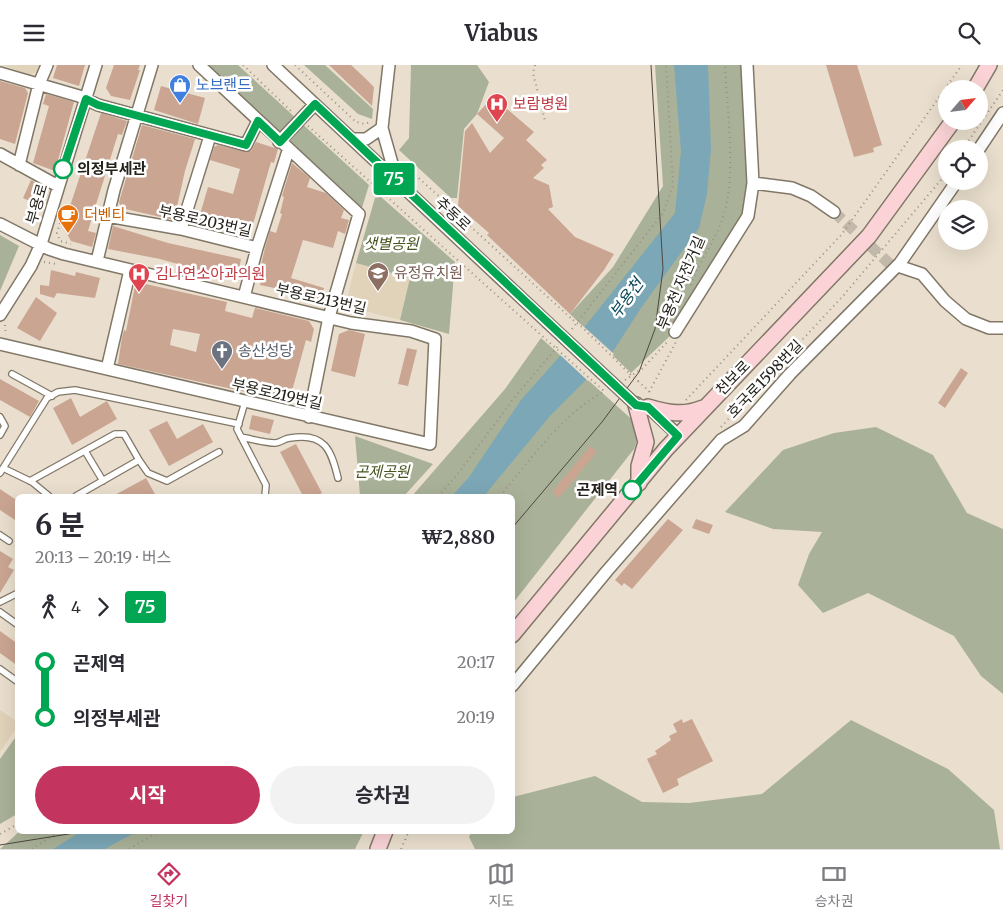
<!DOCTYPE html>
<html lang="ko">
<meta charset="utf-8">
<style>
:root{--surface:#fff;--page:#f2f2f3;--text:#2b2b33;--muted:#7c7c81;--line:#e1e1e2;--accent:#c3345f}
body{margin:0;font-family:Merriweather,"Noto Sans KR",serif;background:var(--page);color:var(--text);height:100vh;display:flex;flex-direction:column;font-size:19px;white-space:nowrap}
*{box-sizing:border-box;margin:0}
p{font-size:16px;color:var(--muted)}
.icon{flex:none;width:28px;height:28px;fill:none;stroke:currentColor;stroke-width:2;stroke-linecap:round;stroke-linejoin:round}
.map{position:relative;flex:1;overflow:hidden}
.details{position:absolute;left:15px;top:429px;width:500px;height:340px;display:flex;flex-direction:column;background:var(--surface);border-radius:8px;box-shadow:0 5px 20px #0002}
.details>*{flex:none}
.badge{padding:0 10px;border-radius:4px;font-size:18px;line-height:32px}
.needle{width:32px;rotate:62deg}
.buttons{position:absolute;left:938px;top:15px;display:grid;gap:10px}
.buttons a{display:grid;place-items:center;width:50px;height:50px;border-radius:50%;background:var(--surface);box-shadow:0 5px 20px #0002;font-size:25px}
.map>.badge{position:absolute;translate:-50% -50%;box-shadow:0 0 0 2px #fff}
.legs{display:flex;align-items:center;gap:8px;height:55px;padding:0 20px;font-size:16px}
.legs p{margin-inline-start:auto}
.overview{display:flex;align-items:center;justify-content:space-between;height:85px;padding:0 20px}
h1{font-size:28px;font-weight:700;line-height:38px}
.action{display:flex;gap:10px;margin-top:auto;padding:10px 20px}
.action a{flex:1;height:58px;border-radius:30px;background:var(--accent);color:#fff;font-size:20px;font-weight:700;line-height:58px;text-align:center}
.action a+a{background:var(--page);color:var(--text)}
ul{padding:0 20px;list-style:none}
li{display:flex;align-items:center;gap:18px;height:55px;font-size:19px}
li i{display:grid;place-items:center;width:8px;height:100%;margin:0 6px;background:currentColor}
li i::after{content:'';width:12px;height:12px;margin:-6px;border:4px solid;border-radius:50%;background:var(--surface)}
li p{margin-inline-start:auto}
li:first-child i{background:linear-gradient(#0000 50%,currentColor 0)}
li:last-child i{background:linear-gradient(currentColor 50%,#0000 0)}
header{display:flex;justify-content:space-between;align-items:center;height:65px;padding:0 20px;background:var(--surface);font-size:22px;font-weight:700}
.tab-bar{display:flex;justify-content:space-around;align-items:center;height:70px;border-top:1px solid var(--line);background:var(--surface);font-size:14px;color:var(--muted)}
.tab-bar a{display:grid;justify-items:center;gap:2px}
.tab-bar .current{color:var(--accent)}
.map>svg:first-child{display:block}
</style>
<header><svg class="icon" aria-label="menu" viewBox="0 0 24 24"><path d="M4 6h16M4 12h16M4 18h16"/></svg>Viabus<svg class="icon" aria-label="search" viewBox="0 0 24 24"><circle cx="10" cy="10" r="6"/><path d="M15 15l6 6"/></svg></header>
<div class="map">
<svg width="1003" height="784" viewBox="0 0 1003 784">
<rect width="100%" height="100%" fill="#eadfce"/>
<path fill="#e1d2ba" d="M3,0H39L37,6L30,10Z
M356,198L410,213L400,255L345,241Z
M0,645L18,657L17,662L0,687Z"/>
<path fill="#a9b298" d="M205,0H238L369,120L361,146Z
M304,0H325L373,44L372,54L358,49Z
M411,0H477L489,17L477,49L464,64L457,133H451L399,85L409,73Z
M655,0H744L750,112L746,151L672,269L631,308L570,249L613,202L663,121Z
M381,132L455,197L449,269L400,255L410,213L356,198L375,133Z
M0,170L19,181L0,226Z
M541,273L637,359L638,372L634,384L513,538L512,431H412L505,324Z
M876,362L933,390L967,448L1003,464V629L981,611L954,571L868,528L823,548L798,520L809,489L822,467L773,464L725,447L783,385L834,368Z
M355,371L433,399L404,431H360Z
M851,655L948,704L994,745L1000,784H475L469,772L472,766H512L513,732L595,711L642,737L689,738L762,729Z
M17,670V749L0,759V694Z
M20,766H364L355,784H0Z"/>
<path fill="#7ca7b6" d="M674,0H708L711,84L707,129L699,163L641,243L610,291L550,351L484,431H452L469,412L521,335L575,274L675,148L681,86Z
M82,766H138L105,784H53Z"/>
<path fill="#eadfce" d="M582,260L614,289L588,316L558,288Z"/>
<path fill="#caa592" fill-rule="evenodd" d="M57,0H85L79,21L53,13Z
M114,0H140L138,5H140L130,35L111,31L106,23Z
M329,0H351L365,13L374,22L372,41Z
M826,0H857L882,80L873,83L874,87L854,92Z
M0,16L25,23L28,28L15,79L0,74Z
M161,21L205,33L198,59L154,45Z
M46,29L74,37L55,106L33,98L49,41L43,39Z
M493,32L534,67L526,75L547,95L541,100L544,103L533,113L549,120L553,142L548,144L575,172L614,189L604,205L570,249L487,170L489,168L458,141L465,66L472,58L490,88L504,73L477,49Z
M101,48L127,56L122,70L118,69L94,146L88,166L96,168L92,182L71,176L63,162Z
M142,60L195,74L185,106L174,155L121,143L119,137Z
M256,77L278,84L274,98L271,97L249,173L191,158L195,144L201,146L208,122L233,129L240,104L210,95L214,82L218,80L247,87L251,86Z
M292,98L310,113L307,122L326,128L344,145L341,153L349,155L345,169L338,166L333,183L303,175L291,213L324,223L321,234L289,224L288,226L260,220L264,202L261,200L265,183L270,166L276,168L282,149L280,148L284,132L282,131Z
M31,115L48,124L43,142L23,133Z
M113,161L168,178L241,194L238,209L235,211L217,208V210L160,194L108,184Z
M51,205L75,211L76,207L100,213L95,233L57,228L54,233L40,229V220L49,221Z
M141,218L227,237L225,246L252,253L255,243L309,256L314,264L311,277L306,275L292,326L284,324L282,335L118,299L122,272L124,265L126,266L135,221ZM173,264L200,269L196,287L170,280Z
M36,232L57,248L40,276L17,263Z
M349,265L365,269L355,312L331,306L339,269Z
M407,283L417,285L408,321L398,319Z
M961,303L968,308L945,343L938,338Z
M0,314L39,336L30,352L0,335Z
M71,333L80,352L107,336L117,354L72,380L53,343Z
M252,350L274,355L270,369L249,364Z
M167,356L177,374L203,359L213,377L169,401L149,365Z
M296,379L322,428L316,431H303L280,387Z
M590,381L597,387L559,433L552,427Z
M146,413L156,431H113Z
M0,424L18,436V457L0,445Z
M668,454L683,465L632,524L624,518L622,521L615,515Z
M696,454L713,460L709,469L692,463Z
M0,486L13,494L8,502L14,505L0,528Z
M0,566L18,579V601L0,588Z
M682,654L683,658L692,654L713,696L677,714L679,720L663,728L647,694L657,689L655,686L671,675L669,671L677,667L673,659Z"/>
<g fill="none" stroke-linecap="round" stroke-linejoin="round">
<path stroke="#c3b9aa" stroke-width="11" stroke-dasharray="11 5.5" stroke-linecap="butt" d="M834,147L895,204"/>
<g stroke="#807767" stroke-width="8">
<path id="lane" d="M12,309L52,331
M245,337L237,364L266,420L265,431
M0,352L5,361L0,370
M241,372C252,374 265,378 275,378C280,378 285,373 290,373C325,367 331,385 338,413
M85,386L103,416
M3,403L32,417L49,431
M0,408L47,333L58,327L75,325L239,359
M30,416L115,369H124L139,395
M76,431L139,395L148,408L167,416L219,387
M0,470L9,476
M0,537L18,528
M0,547L18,560
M0,604L18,617"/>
</g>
<g stroke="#807767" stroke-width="14">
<path id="street" d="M199,0L359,149L329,252L309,352
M273,0L547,257
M389,0L382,63L397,116
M747,0L753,118L792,123L811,131L834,147
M0,8L79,31L98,40L246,80L258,56
M352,74H366L382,63
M279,77L315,39
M979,84L1003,48
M0,89L58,121
M19,100L39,19L47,0
M107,151L181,164L257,183
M0,159L49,184L64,189L351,258L411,266L435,274L430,379L0,279
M181,164L210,71
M97,196L114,125L152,0
M898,201L922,209L945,236L966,254L989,263H1003
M244,232L257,183L288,86
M0,250L31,201L41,179L96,0
M675,267L748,151L753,118
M107,304L130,205
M648,342L679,371
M512,621L607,506L721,375L744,361L790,309L900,198L957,116"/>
</g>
<g stroke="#807767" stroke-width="18">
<path id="secondary" d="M975,24L989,0
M636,340L646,377L639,401V418
M648,342C668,348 684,351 703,343
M512,570L666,384L869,171L953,56
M378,784L385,766"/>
</g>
<path stroke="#989083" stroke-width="2" stroke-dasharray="1 4" stroke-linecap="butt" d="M243,0L291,46
M295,0L356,57L365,59L370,57
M535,0L533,8L545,56
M308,61L550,278
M963,84L1003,25
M404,100L452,143
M60,158L57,168L60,176L71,179
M470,161L573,255
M44,197L57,199
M691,220C699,196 716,175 723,152C737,110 727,45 725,0
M5,260L6,270
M581,261L630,309
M572,264L663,148L673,120L666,0
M625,315L643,303L669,275
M638,316L652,329
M649,327L676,277
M686,335L842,169L962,0
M721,362L843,231L946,109
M438,431L457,410L514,333L558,281
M500,431C531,394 562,349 605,326
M0,769L18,759
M32,784L61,766
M129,784L160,766
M401,784L409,766"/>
<use href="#lane" stroke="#fff" stroke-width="5.5"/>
<use href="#street" stroke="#fff" stroke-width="11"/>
<use href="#secondary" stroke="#fbd3d6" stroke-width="15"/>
<path stroke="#4d483f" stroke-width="1" d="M512,463L602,357L639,307L655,264L663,204L651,0
M0,780L87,766"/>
<g stroke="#807767" stroke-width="14" stroke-linecap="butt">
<path id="street-bridge" d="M547,257L636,340"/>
</g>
<path stroke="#989083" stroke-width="2" stroke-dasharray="1 4" stroke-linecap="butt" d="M573,255L581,261
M550,278L604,326
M630,309L638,316"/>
<use href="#street-bridge" stroke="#fff" stroke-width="11"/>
</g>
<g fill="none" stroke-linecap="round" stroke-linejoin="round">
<g stroke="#fff" stroke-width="11">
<path id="line-1" d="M63,104L86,34L98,40L246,80L258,56L280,77L315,39L636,340L648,342L678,371L632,425"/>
</g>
<use href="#line-1" stroke="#00a651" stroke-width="8"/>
</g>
<defs>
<g id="shop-pin" transform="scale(1.125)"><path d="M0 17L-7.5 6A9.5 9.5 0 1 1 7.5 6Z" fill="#3f7fe0" stroke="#fff"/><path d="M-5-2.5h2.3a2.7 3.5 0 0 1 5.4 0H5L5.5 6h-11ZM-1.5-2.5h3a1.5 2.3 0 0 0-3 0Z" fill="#fff"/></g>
<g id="hospital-pin" transform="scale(1.125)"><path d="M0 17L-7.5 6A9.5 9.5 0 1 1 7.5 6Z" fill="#e0444e" stroke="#fff"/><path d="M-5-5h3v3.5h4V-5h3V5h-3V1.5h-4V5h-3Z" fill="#fff"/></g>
<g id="cafe-pin" transform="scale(1.125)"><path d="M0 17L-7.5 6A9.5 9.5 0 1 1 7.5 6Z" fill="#e8710a" stroke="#fff"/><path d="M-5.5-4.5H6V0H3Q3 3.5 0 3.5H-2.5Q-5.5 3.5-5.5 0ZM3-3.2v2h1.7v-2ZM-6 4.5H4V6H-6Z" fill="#fff"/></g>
<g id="school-pin" transform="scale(1.125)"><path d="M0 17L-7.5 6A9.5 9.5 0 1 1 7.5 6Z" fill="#8d6e63" stroke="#fff"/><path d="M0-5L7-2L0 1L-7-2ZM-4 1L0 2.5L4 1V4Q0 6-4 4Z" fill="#fff"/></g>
<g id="church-pin" transform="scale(1.125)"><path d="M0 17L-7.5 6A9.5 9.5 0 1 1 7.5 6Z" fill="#6b7280" stroke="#fff"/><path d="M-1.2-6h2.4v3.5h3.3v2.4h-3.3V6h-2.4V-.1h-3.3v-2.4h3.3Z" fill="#fff"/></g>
</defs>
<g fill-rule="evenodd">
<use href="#shop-pin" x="180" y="20"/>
<use href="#hospital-pin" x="497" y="39"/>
<use href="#cafe-pin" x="68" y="150"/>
<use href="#school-pin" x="378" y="208"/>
<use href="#hospital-pin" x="139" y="209"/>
<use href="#church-pin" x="222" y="286"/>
</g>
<g fill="#fff" stroke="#00a651" stroke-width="2.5">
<circle cx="63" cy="104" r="9"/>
<circle cx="632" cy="425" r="9"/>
</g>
<g text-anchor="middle" stroke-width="5" stroke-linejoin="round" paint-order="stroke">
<g font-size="15" fill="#366cbe" stroke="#fff" text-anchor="start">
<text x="196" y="25">노브랜드</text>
</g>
<g font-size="15" fill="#be3a42" stroke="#fff" text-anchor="start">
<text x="513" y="44">보람병원</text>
<text x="155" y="214">김나연소아과의원</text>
</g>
<g font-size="15" font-weight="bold" fill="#26221b" stroke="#fff" text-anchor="start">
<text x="77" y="109">의정부세관</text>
<text x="618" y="430" text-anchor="end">곤제역</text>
</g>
<g font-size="15" fill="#26221b" stroke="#fff">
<text transform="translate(37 139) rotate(-74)" y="5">부용로</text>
<text transform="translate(453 149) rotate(43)" y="5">추동로</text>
<text transform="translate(205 156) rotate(13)" y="5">부용로203번길</text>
<text transform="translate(681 218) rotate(-67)" y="5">부용천 자전거길</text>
<text transform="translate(321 234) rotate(13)" y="5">부용로213번길</text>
<text transform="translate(733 313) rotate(-46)" y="5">천보로</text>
<text transform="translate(765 314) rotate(-46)" y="5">호국로1598번길</text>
<text transform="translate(277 329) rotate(13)" y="5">부용로219번길</text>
</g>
<g font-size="15" fill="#c56008" stroke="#fff" text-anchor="start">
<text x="84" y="155">더벤티</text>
</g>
<g font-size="15" font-style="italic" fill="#47561f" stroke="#fff">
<text x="391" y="184">샛별공원</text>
<text x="382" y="412">곤제공원</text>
</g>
<g font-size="15" fill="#785e54" stroke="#fff" text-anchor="start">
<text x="394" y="213">유정유치원</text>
</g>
<g font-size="15" fill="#5b616d" stroke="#fff" text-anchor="start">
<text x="238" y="291">송산성당</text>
</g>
<g font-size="16" font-style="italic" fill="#084758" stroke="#fff">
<text transform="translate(626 233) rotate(-54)" y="6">부용천</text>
</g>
</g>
</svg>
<div class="buttons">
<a><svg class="needle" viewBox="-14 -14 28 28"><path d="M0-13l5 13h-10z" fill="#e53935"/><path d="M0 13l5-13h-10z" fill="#7c7c81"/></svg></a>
<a><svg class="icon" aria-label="locate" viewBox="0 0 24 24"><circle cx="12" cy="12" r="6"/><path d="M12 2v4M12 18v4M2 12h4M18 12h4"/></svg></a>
<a><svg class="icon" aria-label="layers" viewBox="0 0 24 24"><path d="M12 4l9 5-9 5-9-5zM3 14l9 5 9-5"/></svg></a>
</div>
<b class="badge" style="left:394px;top:114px;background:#00a651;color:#fff">75</b>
<section class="details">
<div class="overview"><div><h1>6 분</h1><p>20:13 – 20:19 · 버스</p></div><b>₩2,880</b></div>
<div class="legs"><svg class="icon" aria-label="walk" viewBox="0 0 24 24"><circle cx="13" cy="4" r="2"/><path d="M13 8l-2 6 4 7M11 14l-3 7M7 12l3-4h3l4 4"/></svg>4<svg class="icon" aria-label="forward" viewBox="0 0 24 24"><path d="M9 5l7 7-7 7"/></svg><b class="badge" style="background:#00a651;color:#fff">75</b></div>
<ul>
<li><i style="color:#00a651"></i><b>곤제역</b><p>20:17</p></li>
<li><i style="color:#00a651"></i><b>의정부세관</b><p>20:19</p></li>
</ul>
<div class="action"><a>시작</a><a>승차권</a></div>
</section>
</div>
<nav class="tab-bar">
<a class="current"><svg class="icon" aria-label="directions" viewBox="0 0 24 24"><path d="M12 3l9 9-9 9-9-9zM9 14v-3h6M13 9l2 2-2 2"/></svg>길찾기</a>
<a><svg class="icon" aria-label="map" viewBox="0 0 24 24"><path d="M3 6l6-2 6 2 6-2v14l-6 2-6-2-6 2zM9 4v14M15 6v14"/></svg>지도</a>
<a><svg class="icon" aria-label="tickets" viewBox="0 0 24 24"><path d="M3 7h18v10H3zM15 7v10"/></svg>승차권</a>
</nav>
